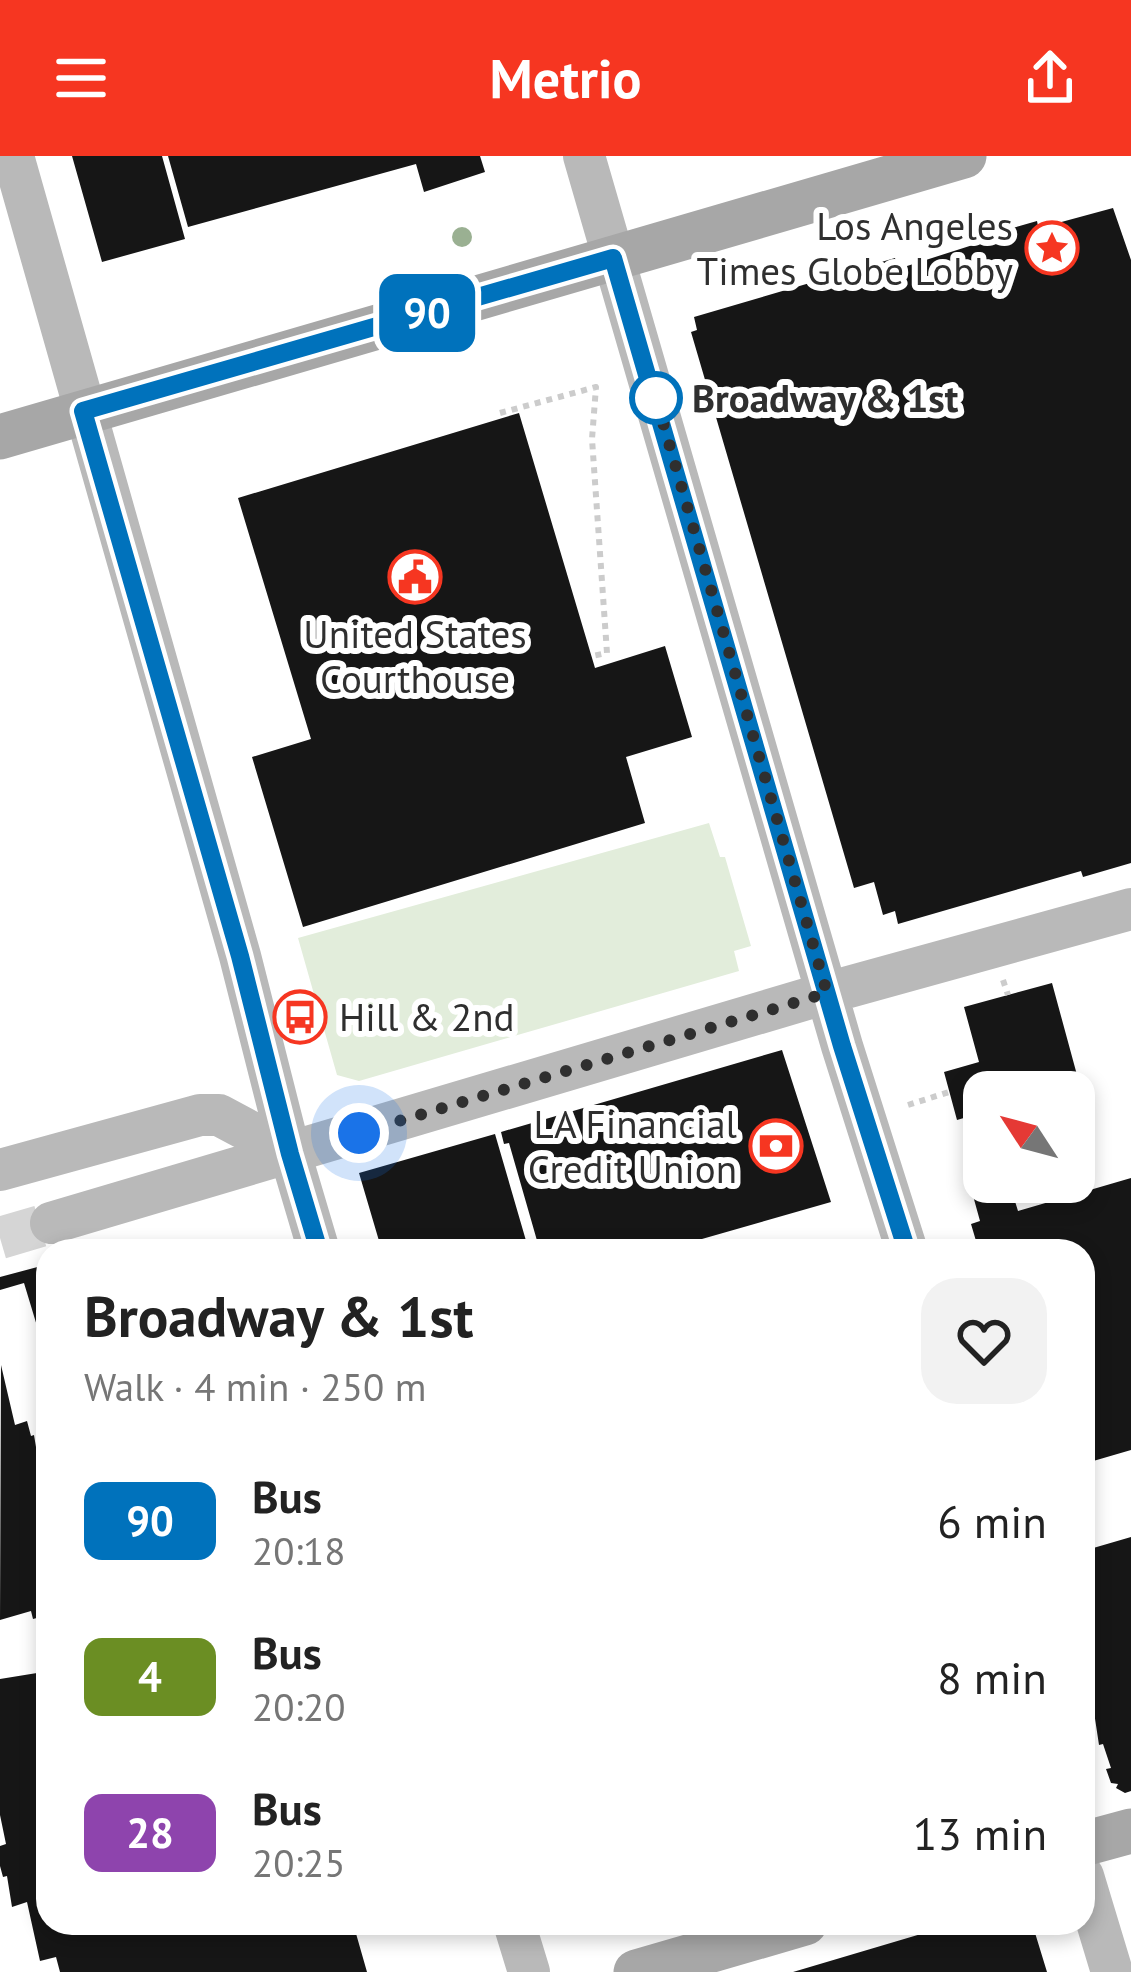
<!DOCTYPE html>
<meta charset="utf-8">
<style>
:root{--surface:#fff;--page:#f2f2f2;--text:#222;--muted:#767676;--accent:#f63621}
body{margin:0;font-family:"PT Sans",sans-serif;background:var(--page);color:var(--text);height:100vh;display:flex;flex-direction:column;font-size:45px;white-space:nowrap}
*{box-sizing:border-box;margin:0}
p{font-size:39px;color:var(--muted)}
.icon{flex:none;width:66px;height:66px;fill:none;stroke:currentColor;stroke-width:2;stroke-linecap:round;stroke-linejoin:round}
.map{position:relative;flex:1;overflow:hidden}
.details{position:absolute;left:36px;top:1083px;width:1059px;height:696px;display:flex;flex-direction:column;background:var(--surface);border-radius:36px;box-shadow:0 6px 18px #0003}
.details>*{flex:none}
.badge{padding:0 24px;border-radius:18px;font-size:42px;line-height:78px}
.needle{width:78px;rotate:306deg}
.tools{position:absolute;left:963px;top:915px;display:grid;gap:24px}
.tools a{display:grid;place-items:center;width:132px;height:132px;border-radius:24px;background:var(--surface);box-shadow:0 6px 18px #0003;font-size:60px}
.you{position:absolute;width:60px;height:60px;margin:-30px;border:9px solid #fff;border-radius:50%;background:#1a73e8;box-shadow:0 0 0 18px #1a73e833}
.map>.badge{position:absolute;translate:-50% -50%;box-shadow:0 0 0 6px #fff}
.round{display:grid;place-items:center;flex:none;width:126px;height:126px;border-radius:36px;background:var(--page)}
.head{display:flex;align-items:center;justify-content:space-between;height:204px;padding:0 48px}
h1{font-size:57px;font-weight:700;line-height:90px}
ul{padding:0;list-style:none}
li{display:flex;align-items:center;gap:36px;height:156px;padding:0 48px}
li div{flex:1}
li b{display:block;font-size:45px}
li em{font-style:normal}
li .badge{min-width:132px;font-weight:700;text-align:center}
header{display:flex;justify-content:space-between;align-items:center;height:156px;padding:0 48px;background:var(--accent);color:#fff;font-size:54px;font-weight:700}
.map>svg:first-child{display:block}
</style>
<header><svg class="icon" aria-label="menu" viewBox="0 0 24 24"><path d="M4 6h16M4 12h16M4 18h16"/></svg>Metrio<svg class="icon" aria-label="share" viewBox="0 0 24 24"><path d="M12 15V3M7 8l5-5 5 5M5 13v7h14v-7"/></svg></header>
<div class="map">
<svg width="1131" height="1816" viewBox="0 0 1131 1816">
<rect width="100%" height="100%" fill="#fff"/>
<path fill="#e2eddb" d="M709,667L720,701H725L751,790L734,795L739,815L359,925L337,919L298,782Z"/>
<path fill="#161616" d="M72,0H162L185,83L102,106Z
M168,0H480L485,16L424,36L416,8L188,71Z
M1113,52L1131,104V707L1083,721L1081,715L898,768L895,755L883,759L874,726L854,732L691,176L697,174L694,161L895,102L899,116L906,114L907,110L979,87L978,82L1037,65L1038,70L1054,68Z
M519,257L595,512L665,490L692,581L626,601L645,667L303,771L252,601L311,583L238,342Z
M1052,827L1080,930L1059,936H984V956L957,964L944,916L979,906L964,851Z
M782,894L831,1046L660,1095H540L509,987L504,988L501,976Z
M495,978L529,1095H382L359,1017Z
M1131,1022V1294L1083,1308V1095H979L971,1068L980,1065L972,1036L1009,1026L1018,1055Z
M45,1109L48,1113V1120L43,1123L48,1141L47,1203L24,1127L0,1134V1121Z
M1,1209L15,1269L27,1265L31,1280L34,1279L39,1309L48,1306V1323L44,1325L48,1339V1459L33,1463L31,1455L0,1464Z
M1131,1381V1635L1125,1637L1116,1632L1118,1628L1111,1627L1106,1613L1111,1612L1103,1588L1099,1589L1094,1556L1090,1558L1083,1533H1087L1083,1520V1395Z
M37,1517V1520L48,1517V1767H332L333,1773L353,1767L367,1816H60L56,1801L40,1805L27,1746L12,1751L7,1720L3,1721L0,1710V1690L6,1688L0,1659V1523Z
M958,1767H1032L1047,1816H793Z"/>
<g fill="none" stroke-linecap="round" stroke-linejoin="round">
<path stroke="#d5d5d5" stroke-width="42" stroke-dasharray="42 21" stroke-linecap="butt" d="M0,1082L51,1067"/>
<path stroke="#ccc" stroke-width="6" stroke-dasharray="6 6" stroke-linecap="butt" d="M500,257L596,231L592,283L607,497L592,500
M1003,824L1008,839
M908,949L949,936"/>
<path stroke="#b9b9b9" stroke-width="42" d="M13,0L240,800L290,997L319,1095
M584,0L842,890L907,1095
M0,1014L200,959H219L290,997
M51,1067L827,837L1131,753
M1083,1720L1112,1816
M514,1767L529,1816"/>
<path stroke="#a7a7a7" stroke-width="45" d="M0,281L964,0
M1083,1688L1131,1675
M636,1816L805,1767"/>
</g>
<circle fill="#9ab092" cx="462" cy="81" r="10"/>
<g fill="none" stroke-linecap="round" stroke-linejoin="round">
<g stroke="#fff" stroke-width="27">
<path id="line" d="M319,1095L290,998L240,800L83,255L613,102L842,890L907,1095"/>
</g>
<use href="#line" stroke="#0072bc" stroke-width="18"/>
<path stroke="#2f2f2f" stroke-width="12" stroke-dasharray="0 21.6" d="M359,977L827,837L656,242"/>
</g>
<defs>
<g id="sight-ring" transform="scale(2.7)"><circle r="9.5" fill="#fff" stroke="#f63621" stroke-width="1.5"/><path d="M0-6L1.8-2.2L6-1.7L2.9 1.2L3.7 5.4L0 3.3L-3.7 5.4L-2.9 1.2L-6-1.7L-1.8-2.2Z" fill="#f63621"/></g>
<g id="civic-ring" transform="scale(2.7)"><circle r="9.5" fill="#fff" stroke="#f63621" stroke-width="1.5"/><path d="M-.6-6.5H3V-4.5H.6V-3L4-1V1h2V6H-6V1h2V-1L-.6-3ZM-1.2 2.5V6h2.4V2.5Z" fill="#f63621"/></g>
<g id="bus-ring" transform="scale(2.7)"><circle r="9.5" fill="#fff" stroke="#f63621" stroke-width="1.5"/><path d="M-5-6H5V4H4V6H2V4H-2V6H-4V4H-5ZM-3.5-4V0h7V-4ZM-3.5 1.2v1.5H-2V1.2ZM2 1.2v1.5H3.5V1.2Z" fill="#f63621"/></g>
<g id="bank-ring" transform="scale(2.7)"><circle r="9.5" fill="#fff" stroke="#f63621" stroke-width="1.5"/><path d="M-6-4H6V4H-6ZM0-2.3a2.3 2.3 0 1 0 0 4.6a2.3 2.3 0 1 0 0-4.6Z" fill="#f63621"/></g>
</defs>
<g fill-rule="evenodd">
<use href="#sight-ring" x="1052" y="92"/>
<use href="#civic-ring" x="415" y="421"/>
<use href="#bus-ring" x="300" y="861"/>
<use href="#bank-ring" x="776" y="990"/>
</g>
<circle fill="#fff" stroke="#0072bc" stroke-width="6" cx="656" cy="242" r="24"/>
<g text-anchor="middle" stroke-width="12" stroke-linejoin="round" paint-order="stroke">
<g font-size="39" fill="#2f2f2f" stroke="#fff" text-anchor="end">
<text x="1013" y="84">Los Angeles<tspan x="1013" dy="45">Times Globe Lobby</tspan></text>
<text x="415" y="492" text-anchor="middle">United States<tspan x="415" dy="45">Courthouse</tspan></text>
<text x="339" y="875" text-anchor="start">Hill &amp; 2nd</text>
<text x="737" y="982">LA Financial<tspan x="737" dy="45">Credit Union</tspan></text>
</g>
<g font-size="39" font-weight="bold" fill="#2f2f2f" stroke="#fff" text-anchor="start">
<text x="692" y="256">Broadway &amp; 1st</text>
</g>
</g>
</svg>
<div class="tools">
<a><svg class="needle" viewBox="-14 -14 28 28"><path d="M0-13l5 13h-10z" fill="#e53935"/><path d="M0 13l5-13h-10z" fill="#767676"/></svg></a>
</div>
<div class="you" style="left:359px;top:977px"></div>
<b class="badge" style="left:427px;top:157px;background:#0072bc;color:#fff">90</b>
<section class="details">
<div class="head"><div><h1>Broadway &amp; 1st</h1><p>Walk · 4 min · 250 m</p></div><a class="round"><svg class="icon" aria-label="heart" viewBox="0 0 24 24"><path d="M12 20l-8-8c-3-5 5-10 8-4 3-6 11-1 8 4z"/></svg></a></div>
<ul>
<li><span class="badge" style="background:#0072bc;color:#fff">90</span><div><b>Bus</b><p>20:18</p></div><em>6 min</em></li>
<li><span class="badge" style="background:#6b8e23;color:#fff">4</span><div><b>Bus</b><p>20:20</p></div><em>8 min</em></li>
<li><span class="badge" style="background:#8e44ad;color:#fff">28</span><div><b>Bus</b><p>20:25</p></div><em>13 min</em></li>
</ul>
</section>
</div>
